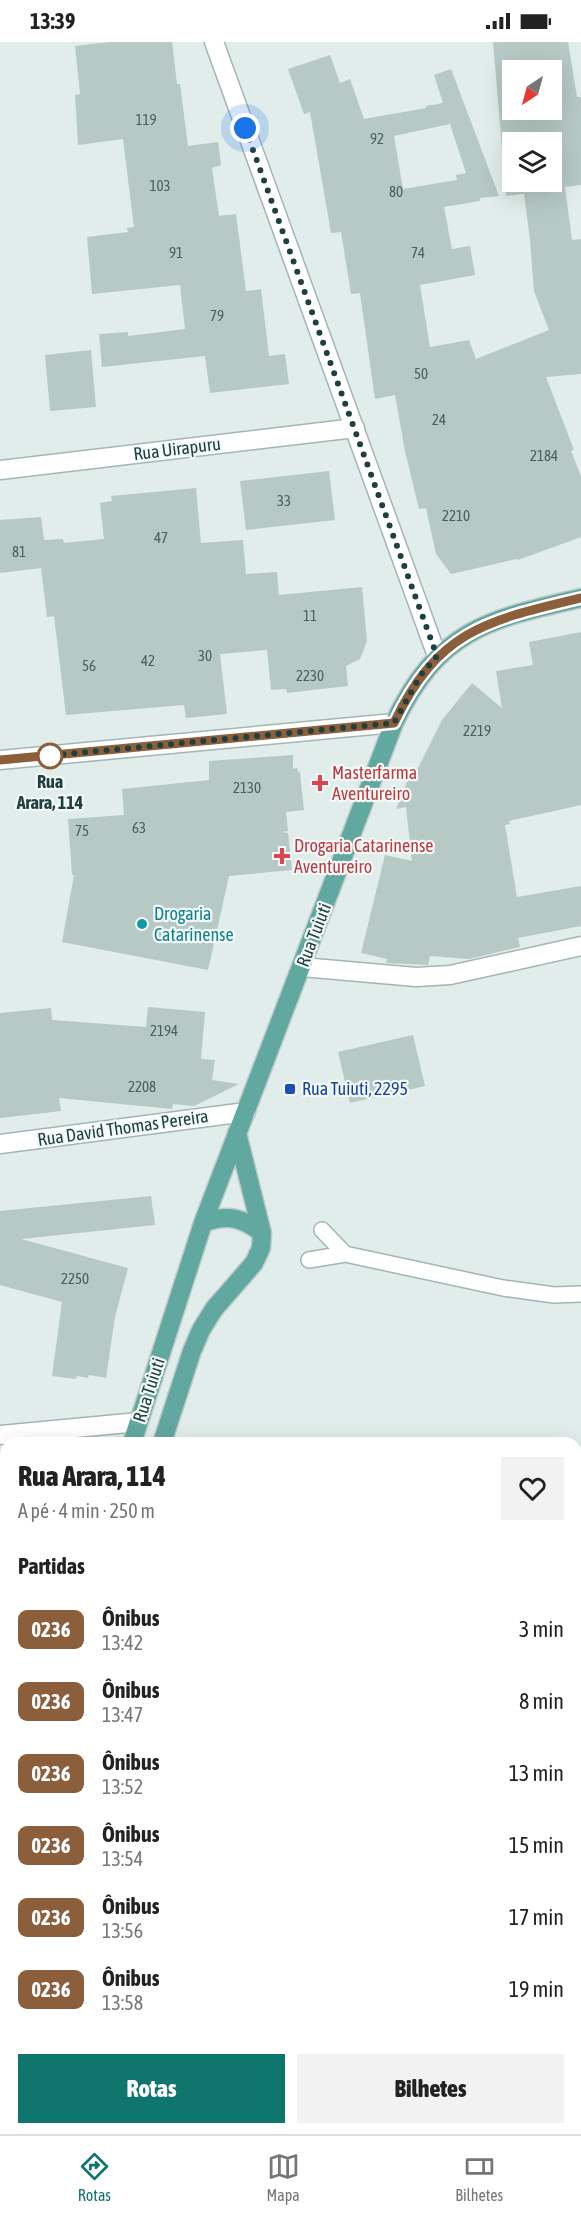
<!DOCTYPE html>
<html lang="pt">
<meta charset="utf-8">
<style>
:root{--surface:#fff;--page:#f2f2f2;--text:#222;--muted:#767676;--line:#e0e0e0;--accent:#0f766e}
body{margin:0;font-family:"Asap Condensed",sans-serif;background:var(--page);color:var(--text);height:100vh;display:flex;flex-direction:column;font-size:22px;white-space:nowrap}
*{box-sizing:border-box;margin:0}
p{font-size:20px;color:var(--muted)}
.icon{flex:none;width:33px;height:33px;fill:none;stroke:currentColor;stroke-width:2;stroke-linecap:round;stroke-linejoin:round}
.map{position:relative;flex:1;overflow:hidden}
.sheet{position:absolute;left:0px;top:1395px;width:582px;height:698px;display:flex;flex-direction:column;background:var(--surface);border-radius:18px 18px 0 0;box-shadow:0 6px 24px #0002}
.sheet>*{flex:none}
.badge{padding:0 12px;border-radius:9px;font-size:21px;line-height:39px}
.needle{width:39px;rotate:216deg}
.tools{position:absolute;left:502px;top:18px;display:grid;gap:12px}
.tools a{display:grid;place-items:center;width:60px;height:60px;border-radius:0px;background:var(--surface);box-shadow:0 6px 24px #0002;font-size:30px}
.you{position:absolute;width:30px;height:30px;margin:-15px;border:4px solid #fff;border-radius:50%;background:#1a73e8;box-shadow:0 0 0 9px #1a73e833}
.map>.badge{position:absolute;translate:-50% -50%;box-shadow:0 0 0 3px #fff}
h2{padding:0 18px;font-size:22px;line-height:54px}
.round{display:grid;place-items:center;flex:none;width:63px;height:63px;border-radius:0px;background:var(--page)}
.overview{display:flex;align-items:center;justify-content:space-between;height:102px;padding:0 18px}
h1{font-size:28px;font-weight:800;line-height:45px}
.action{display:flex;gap:12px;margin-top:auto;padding:12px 18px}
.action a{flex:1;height:69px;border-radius:0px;background:var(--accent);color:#fff;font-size:24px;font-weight:800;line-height:69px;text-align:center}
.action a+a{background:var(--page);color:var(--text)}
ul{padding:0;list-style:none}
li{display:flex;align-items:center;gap:18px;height:72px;padding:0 18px}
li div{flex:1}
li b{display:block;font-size:22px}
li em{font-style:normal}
li .badge{min-width:66px;font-weight:700;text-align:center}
.status{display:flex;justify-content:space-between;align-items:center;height:42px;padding:0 30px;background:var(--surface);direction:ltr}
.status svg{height:16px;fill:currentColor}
.tabs{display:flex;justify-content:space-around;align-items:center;height:84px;border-top:2px solid var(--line);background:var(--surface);font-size:16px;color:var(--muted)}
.tabs a{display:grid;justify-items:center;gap:3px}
.tabs .on{color:var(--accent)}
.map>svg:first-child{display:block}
</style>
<div class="status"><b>13:39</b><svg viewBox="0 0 49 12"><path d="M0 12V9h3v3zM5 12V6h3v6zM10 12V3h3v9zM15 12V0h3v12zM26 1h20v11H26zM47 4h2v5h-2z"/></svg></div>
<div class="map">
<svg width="581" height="2092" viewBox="0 0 581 2092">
<rect width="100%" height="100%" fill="#e1edea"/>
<path fill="#b6c9c4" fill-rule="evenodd" d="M111,0H172L177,42H180L188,104L218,100L221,123L212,126L219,174L236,172L246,249L261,247L269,314L285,312L289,342L210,351L205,314L102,325L99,292L128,290V294L185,287L180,243L92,252L87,195L128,190L127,186L134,185L123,97L78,103L75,53L80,52L75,4Z
M493,0H568L577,55H581V143L565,145L572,198L581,197V332L546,335L574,408L571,409L581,434V495L518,518L517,517L451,532L436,512L426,466L419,467L405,409L395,353L375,357L360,251L351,252L341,190L331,191L310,70L304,72L288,27L330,13L340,41L350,37L364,77L426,66V64L443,61L434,33L451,27L499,154L480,156V159L444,165L452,207L470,204L475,233L420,243L430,305L469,298L476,317L549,288L534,249L530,198L524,152L506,154ZM513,28H552V68H513ZM450,82L466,131L456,133L457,138L403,147L394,94ZM513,100H552V140H513Z
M91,308L96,365L50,369L45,313Z
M329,429L335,478L246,488L240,439Z
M196,446L201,501L243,498L246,532L277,530L279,553L362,545L367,599L360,617L346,624L348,644L287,651L286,647L271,648L267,608L220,612L227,672L186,676L184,663L66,673L54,574L47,575L41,526L0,531V478L41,475L44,498L63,497L64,501L104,497L100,461L112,459L111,454Z
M581,590V763L509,779L510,782L505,783L517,855L581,844V884L518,896L520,905L469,917L430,914L428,923L386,921L387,917L361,911L385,813L412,819L406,765L396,767L413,725L418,726L442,678L472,641L502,666L496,629L533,623L529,600Z
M293,713V727L297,726L298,730L300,731L304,768L286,770L288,789L283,790L288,791L292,828L229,834L208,928L62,900L74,833H72L68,777L124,773L122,747L209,738V719Z
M148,965L205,970L201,1017L215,1018L212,1038L239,1042L194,1064L173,1062L172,1067L59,1056L61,1069L0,1076V971L51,966L52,978L146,985Z
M413,993L425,1044L350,1061L338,1010Z
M151,1154L155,1183L21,1197L128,1226L115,1275L106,1336L89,1333L88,1336L77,1334L76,1337L52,1334L62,1260L0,1243V1169Z"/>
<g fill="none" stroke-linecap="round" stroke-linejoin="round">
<g stroke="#a3b6b3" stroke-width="18">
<path id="service" d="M322,1188L345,1212L503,1246L554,1253L581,1252
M309,1218L345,1212
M576,1673L581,1668"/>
</g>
<g stroke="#a3b6b3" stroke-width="21">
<path id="minor" d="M0,428L355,386
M0,718L394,681
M302,925L416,935L450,933L581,904
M0,1102L246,1070
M0,1651H6
M576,1844L581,1843
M0,1909H6"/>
</g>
<g stroke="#a3b6b3" stroke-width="21">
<path id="tertiary" d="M214,0L437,614
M0,1393L139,1380"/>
</g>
<g stroke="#c0cac9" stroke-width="21">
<path id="primary" d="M203,1181C227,1172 242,1175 262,1191
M132,1401L203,1181L394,681C438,588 488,577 581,556
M162,1401L192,1309L201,1288L214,1267L254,1221L261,1206L262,1191L237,1091
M61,2092V2086"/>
</g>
<use href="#service" stroke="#fff" stroke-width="15"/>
<use href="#minor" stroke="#fff" stroke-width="18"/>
<use href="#tertiary" stroke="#fff" stroke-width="18"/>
<use href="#primary" stroke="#61a8a1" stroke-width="18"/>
</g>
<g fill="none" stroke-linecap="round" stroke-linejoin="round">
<g stroke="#fff" stroke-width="14">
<path id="line" d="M0,718L394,681C438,588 488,578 581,556"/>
</g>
<use href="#line" stroke="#8b5e3c" stroke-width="9"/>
<path stroke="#1f403d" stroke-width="6" stroke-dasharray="0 10.8" d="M50,714H46L394,681L420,634L437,614L245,86"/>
</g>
<circle fill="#fff" stroke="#8b5e3c" stroke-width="3" cx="50" cy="714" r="12"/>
<g fill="#e0444e" stroke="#f2f9f7" stroke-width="2">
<path d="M317 732h6v6h6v6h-6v6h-6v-6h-6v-6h6z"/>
<path d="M279 805h6v6h6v6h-6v6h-6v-6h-6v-6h6z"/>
</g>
<circle fill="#0f9aa8" stroke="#f2f9f7" stroke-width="2" cx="142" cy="882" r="6"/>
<rect fill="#1a4fb4" stroke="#f2f9f7" stroke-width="2" x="284" y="1041" width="12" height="12" rx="3"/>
<g text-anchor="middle" stroke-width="4.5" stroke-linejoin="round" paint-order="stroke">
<g font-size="15" fill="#45625f">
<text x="146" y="83">119</text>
<text x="377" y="102">92</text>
<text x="160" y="149">103</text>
<text x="396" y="155">80</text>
<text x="176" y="216">91</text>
<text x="418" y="216">74</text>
<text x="217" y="279">79</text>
<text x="421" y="337">50</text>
<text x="439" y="383">24</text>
<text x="544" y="419">2184</text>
<text x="284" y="464">33</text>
<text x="456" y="479">2210</text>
<text x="161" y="501">47</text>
<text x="19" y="515">81</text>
<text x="310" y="579">11</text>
<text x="205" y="619">30</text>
<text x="148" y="624">42</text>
<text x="89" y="629">56</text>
<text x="310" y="639">2230</text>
<text x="477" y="694">2219</text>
<text x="247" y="751">2130</text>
<text x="139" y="791">63</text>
<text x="82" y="794">75</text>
<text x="164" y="994">2194</text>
<text x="142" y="1050">2208</text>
<text x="75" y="1242">2250</text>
</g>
<g font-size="18" fill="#1f403d" stroke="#f2f9f7">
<text transform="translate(177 407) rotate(-7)" y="6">Rua Uirapuru</text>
<text transform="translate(314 893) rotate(-69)" y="6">Rua Tuiuti</text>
<text transform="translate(123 1086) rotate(-8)" y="6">Rua David Thomas Pereira</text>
<text transform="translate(149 1348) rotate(-72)" y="6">Rua Tuiuti</text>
</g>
<g font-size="18" fill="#be3a42" stroke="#f2f9f7" text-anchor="start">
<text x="332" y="737">Masterfarma<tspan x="332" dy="21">Aventureiro</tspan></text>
<text x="294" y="810">Drogaria Catarinense<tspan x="294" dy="21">Aventureiro</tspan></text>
</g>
<g font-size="18" font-weight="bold" fill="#1f403d" stroke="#f2f9f7">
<text x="50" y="746">Rua<tspan x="50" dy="21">Arara, 114</tspan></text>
</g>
<g font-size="18" fill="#0d838f" stroke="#f2f9f7" text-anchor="start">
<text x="154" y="878">Drogaria<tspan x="154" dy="21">Catarinense</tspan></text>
</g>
<g font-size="18" fill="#164399" stroke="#f2f9f7" text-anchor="start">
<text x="302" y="1053">Rua Tuiuti, 2295</text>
</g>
</g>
</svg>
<div class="tools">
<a><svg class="needle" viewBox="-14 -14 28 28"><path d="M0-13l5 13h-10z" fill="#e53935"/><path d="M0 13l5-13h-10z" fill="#767676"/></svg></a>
<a><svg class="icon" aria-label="layers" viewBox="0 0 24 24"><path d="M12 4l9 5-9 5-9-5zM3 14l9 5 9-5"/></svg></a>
</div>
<div class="you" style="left:245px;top:86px"></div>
<section class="sheet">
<div class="overview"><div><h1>Rua Arara, 114</h1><p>A pé · 4 min · 250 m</p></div><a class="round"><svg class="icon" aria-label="heart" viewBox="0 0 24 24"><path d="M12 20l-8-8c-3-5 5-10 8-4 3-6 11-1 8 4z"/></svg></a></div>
<h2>Partidas</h2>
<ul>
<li><span class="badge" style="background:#8b5e3c;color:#fff">0236</span><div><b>Ônibus</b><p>13:42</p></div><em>3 min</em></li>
<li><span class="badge" style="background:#8b5e3c;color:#fff">0236</span><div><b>Ônibus</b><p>13:47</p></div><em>8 min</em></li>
<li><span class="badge" style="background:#8b5e3c;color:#fff">0236</span><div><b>Ônibus</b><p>13:52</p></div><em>13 min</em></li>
<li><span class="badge" style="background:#8b5e3c;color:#fff">0236</span><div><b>Ônibus</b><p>13:54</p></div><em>15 min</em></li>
<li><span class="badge" style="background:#8b5e3c;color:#fff">0236</span><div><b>Ônibus</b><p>13:56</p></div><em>17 min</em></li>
<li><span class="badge" style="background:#8b5e3c;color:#fff">0236</span><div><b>Ônibus</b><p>13:58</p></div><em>19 min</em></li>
</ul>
<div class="action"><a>Rotas</a><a>Bilhetes</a></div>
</section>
</div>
<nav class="tabs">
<a class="on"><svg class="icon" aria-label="directions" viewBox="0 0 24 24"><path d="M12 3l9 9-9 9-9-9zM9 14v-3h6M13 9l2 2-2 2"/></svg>Rotas</a>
<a><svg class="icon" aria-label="map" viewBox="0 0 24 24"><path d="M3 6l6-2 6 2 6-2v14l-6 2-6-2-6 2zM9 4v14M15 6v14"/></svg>Mapa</a>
<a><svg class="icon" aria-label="tickets" viewBox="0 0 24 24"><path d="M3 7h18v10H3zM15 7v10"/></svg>Bilhetes</a>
</nav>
